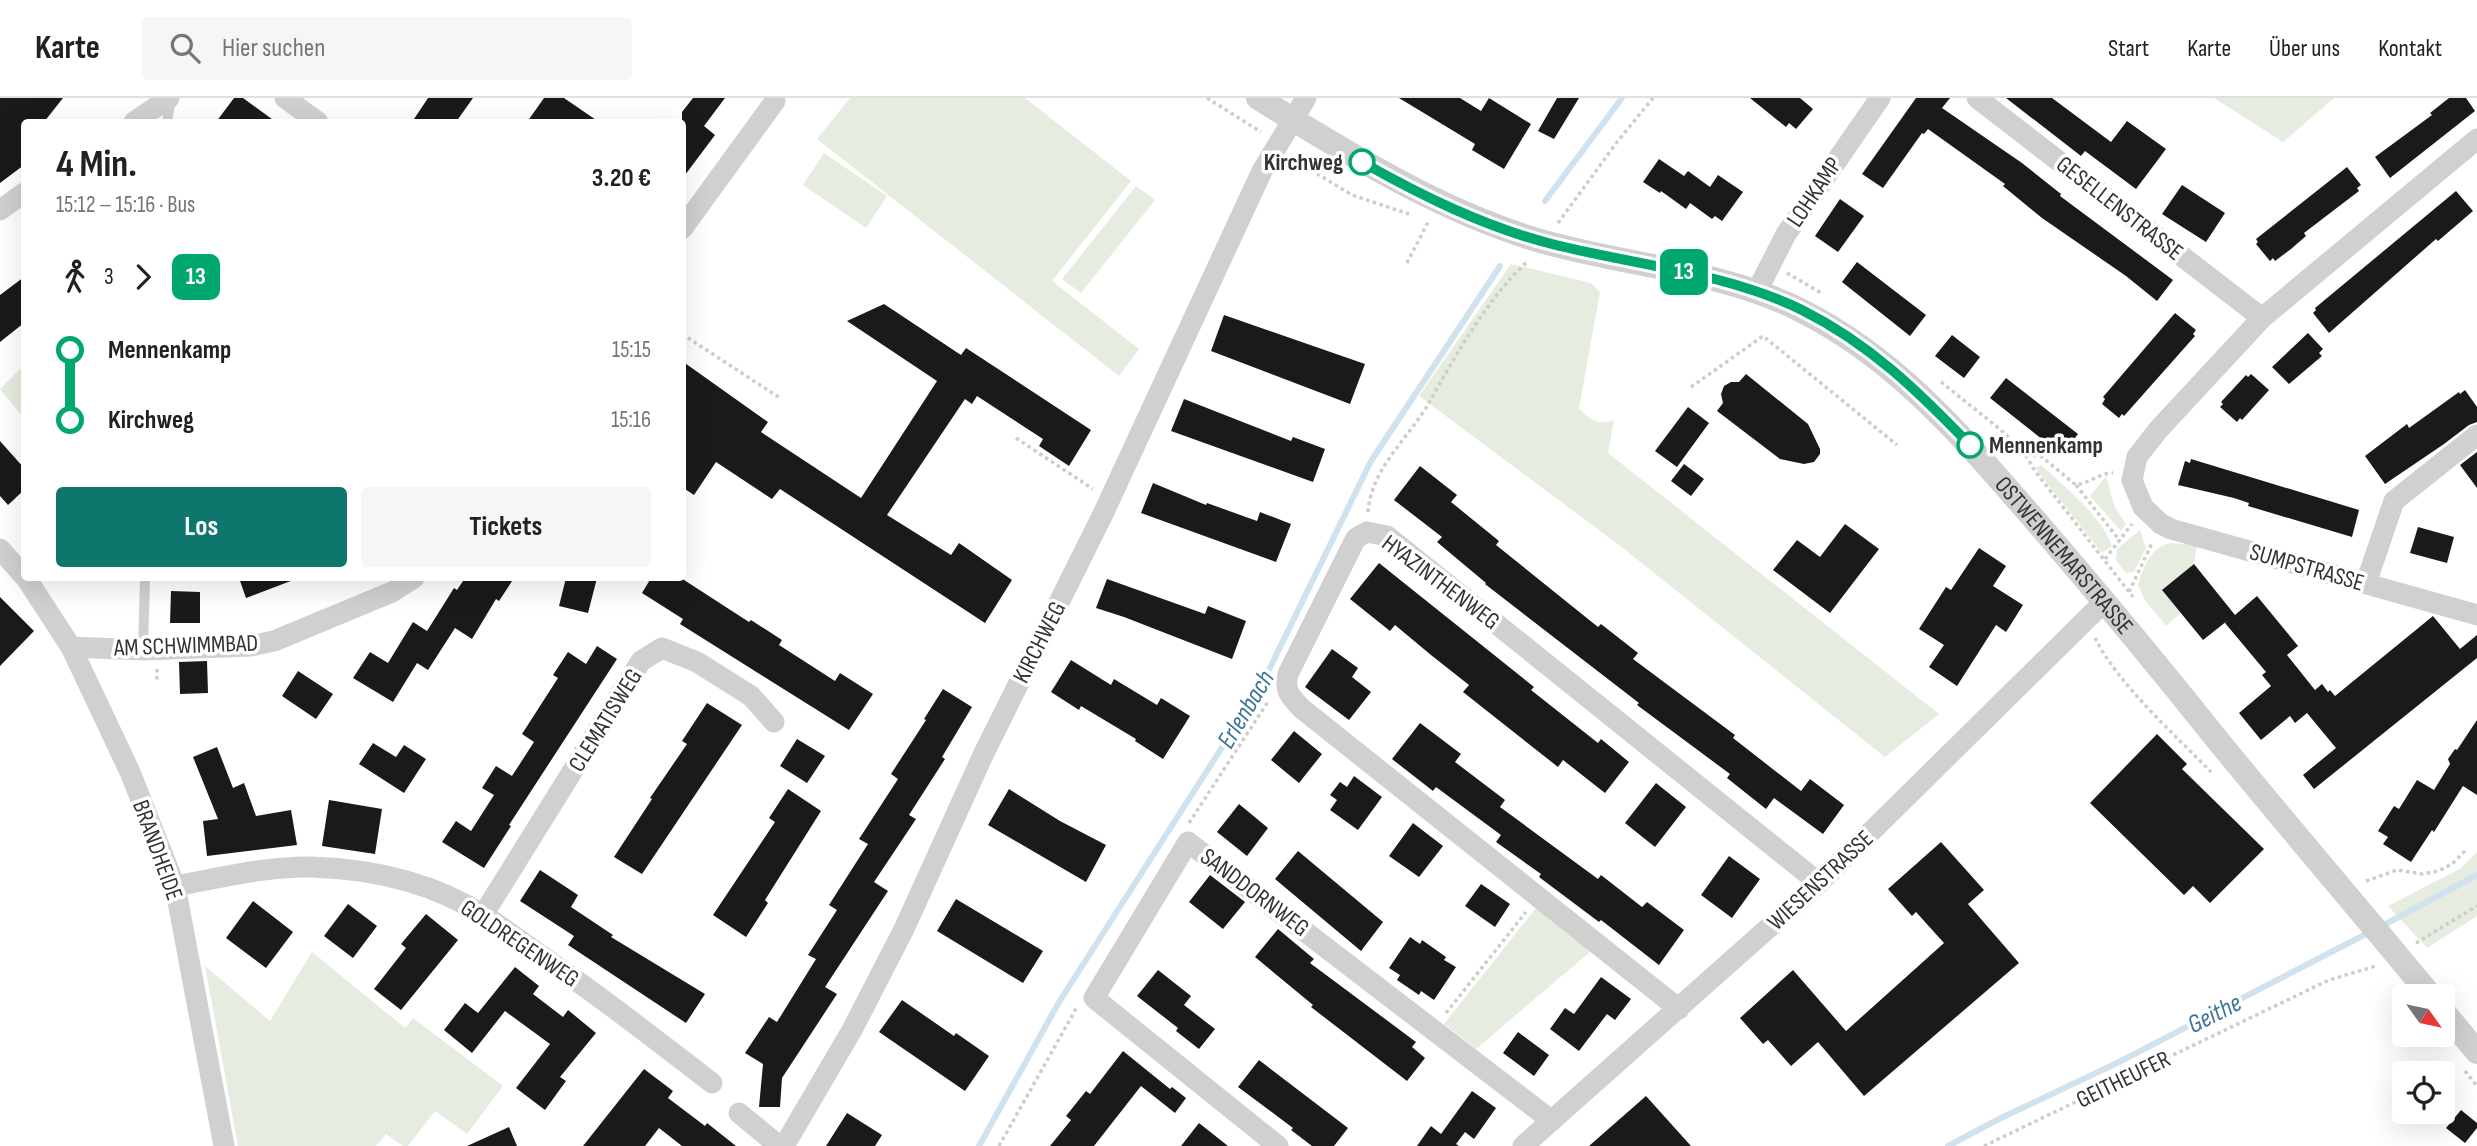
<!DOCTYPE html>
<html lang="de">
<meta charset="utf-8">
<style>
:root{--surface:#fff;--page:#f6f6f6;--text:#202124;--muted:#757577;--line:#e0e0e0;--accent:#0f766e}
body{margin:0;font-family:"Sofia Sans Condensed",sans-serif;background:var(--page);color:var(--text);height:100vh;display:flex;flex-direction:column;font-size:26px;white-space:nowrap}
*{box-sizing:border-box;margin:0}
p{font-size:23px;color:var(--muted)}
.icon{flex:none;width:38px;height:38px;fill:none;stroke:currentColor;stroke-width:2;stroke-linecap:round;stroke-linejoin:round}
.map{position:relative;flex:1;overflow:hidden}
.sheet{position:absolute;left:21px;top:21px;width:665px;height:462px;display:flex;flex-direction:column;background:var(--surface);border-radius:7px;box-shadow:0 7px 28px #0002}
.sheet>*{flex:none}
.badge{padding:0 14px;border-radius:10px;font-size:24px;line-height:46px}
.needle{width:46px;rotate:123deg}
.tools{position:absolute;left:2392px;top:886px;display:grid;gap:14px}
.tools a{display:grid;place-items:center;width:63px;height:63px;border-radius:7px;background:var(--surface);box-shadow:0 7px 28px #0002;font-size:35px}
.map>.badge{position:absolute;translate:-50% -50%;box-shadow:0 0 0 4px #fff}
.legs{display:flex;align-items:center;gap:10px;height:77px;padding:0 35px;font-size:23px}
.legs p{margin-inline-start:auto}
.overview{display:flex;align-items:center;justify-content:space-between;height:119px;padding:0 35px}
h1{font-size:38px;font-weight:700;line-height:52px}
.button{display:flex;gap:14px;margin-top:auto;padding:14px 35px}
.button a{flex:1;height:80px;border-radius:7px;background:var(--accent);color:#fff;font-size:28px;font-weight:700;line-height:80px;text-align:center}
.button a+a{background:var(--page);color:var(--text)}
ul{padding:0 35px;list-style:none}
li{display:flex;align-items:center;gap:24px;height:70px;font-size:26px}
li i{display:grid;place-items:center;width:10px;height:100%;margin:0 9px;background:currentColor}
li i::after{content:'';width:18px;height:18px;margin:-9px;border:5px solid;border-radius:50%;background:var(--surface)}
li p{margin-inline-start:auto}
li:first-child i{background:linear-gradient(#0000 50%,currentColor 0)}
li:last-child i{background:linear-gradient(currentColor 50%,#0000 0)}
header{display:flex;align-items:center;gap:42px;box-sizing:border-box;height:98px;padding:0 35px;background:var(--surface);border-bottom:2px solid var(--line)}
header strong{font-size:33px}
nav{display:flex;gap:38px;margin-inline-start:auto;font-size:24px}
.search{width:490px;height:63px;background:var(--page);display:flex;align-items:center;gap:18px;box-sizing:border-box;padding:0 24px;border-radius:7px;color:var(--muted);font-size:26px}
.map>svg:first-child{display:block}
</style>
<header>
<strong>Karte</strong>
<div class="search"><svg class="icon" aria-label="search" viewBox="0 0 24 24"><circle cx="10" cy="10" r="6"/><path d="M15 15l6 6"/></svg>Hier suchen</div>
<nav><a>Start</a><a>Karte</a><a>Über uns</a><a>Kontakt</a></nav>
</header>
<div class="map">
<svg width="2477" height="1048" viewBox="0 0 2477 1048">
<rect width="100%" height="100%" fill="#fff"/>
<path fill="#e6ecdf" d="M850,0H1025L1131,83L1052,183L1139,251L1119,278L817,41Z
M2214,0H2334L2283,44Z
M824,55L887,98L866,130L803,87Z
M1136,88L1155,102L1081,195L1062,181Z
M1511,166L1591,185L1600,194L1579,310C1590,322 1599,328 1614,322L1608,355L1939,616L1885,659L1619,447L1419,298Z
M24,267V320L0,291Z
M2041,367C2066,390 2100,416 2112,448L2102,455L2035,370Z
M2106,378L2115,410L2126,426L2121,433L2090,398Z
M2140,432L2146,450L2134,474L2126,475L2116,462L2117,451Z
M2172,445L2197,447L2194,466L2162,492L2181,515L2166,528L2145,502L2138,487C2143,469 2152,447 2172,445Z
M2477,754V818L2427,850L2388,808L2460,771Z
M1536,810L1591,853L1476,951L1444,926Z
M312,854L405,930L413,920L503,988L467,1036L435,1013L408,1048H403L386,1036L376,1048H238L205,868L270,923Z"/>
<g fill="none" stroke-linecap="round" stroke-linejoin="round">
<path stroke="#cfe2ee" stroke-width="6" d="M1545,103L1622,0
M2380,829L2477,777
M979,1048L1059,904L1260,590L1371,363L1500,168
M1948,1048L1999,1021L2117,965L2370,834"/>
</g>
<path fill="#1a1a1a" d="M0,0H63L44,24H24V67L0,85Z
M234,0H243L276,24H216Z
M428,0H473L456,24H412Z
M544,0H564L599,24H527Z
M693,0H725L704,28L715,37L682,81V14Z
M1399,0H1460L1481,13L1489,0L1531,26L1504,71L1472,52L1475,46Z
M1557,0H1579L1554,41L1538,33Z
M1750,0H1800L1813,11L1796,31L1789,25L1786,29Z
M1916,0H1950L1942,10L2022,65L2061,96L2060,98L2173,182L2157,203L2126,178L2042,120L2003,88L2005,86L1928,31L1924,36L1922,35L1883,90L1862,76Z
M2006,0H2052L2111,44L2127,23L2166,51L2136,91L2085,53L2081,58Z
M2449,0H2466L2475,13L2390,80L2375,59L2432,17L2430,15Z
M1659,61L1684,78L1688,73L1710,89L1718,77L1743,94L1722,123L1715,118L1712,121L1690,105L1686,111L1661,93L1660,95L1643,84Z
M2347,69L2361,87L2357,90L2359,93L2304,135L2306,138L2291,151L2275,163L2273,160L2270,163L2256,146L2258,144L2256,141Z
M2182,87L2225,115L2206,144L2162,116Z
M2456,93L2473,113L2438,143L2436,141L2329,235L2313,215L2316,212L2315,210Z
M1840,101L1864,118L1838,154L1815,138Z
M1857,164L1926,217L1910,238L1842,184Z
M24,179V225L0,244V197Z
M884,206L961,257L966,250L1091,332L1069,368L1039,348L1043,341L977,298L972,306L965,301L887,417L951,457L959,445L1012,482L985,525L780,391L772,401L716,364L694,397L682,389V263L768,324L761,334L861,400L937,283L847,223Z
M2175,215L2196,232L2193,236L2195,238L2124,318L2122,316L2119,320L2102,306L2105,301L2103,299Z
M1224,217L1365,266L1350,306L1211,253Z
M2308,235L2323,251L2319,255L2322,258L2289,286L2272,269Z
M1952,237L1980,259L1964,280L1935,258Z
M1746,276L1808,326L1820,351V356L1814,364L1804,366L1780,361L1717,313L1723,305L1721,296L1724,288L1731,284H1739Z
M2251,276L2269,292L2242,322L2240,320L2237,324L2220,309L2223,306L2221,304L2246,277L2248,279Z
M2006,280L2078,336L2062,357L1990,300Z
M2465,292L2477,309V324L2469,327L2444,346L2385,386L2365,358L2407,326L2409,330L2459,294L2460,296Z
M1184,301L1291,343L1293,339L1325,351L1313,384L1171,333Z
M1688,309L1709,325L1677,369L1655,353Z
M0,343L24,370V392L8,407L0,398Z
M2477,354V390L2460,367Z
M2191,361L2359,412L2352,439L2248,408L2249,405L2234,400L2178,387L2185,363L2190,365Z
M1684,366L1704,381L1691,398L1671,383Z
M1420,368L1457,397L1451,404L1499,443L1496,447L1598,529L1601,526L1638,555L1633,561L1735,637L1733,640L1801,693L1810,681L1844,707L1823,736L1774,700L1766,711L1727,680L1730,676L1637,607L1639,605L1485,486L1486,485L1437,444L1442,439L1394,402Z
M1153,385L1206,407L1207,405L1257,423L1260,414L1291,426L1276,464L1141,415Z
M1845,426L1879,451L1830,515L1773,472L1797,442L1820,459Z
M2418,429L2454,439L2447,465L2410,455Z
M1979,450L2006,468L1993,488L2023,507L2006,534L1996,527L1957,588L1929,569L1944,547L1919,531L1946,489L1951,492Z
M1379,465L1534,589L1531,592L1598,645L1601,641L1629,664L1605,695L1563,662L1558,669L1463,594L1469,587L1431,557L1395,527L1390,533L1350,501Z
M2194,466L2235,517L2257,498L2298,548L2287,557L2315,592L2322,586L2328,594L2330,592L2335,598L2433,518L2460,551L2477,537V560L2314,691L2303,677L2336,650L2307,615L2295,625L2290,618L2261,642L2239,615L2271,588L2262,577L2266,574L2225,525L2227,523L2203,542L2162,492Z
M239,480H296V481L246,500Z
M465,480H514L499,503L496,501L472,541L455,530L428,572L417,565L393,604L353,580L370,554L388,565L413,524L427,533L454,490L457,492Z
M566,480H597L588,515L559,508Z
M651,480H681L749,524L751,522L782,542L779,547L835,583L840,575L873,596L849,632L680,526L683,521L642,495Z
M1107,481L1205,516L1208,508L1246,523L1232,561L1124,519L1096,510Z
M171,493L200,494V525H170Z
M0,499L34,533L0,568Z
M597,548L617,561L509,727L511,728L484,770L442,744L456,723L471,733L494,697L482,690L496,668L512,678L534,644L522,636L558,580L553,577L568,554L586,566Z
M1332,551L1358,570L1352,579L1371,594L1349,622L1305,589Z
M1071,562L1111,587L1114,581L1157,607L1161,600L1190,618L1163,661L1135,643L1136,641L1081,608L1079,612L1051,594Z
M207,563L208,595L180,596L179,564Z
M298,573L333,596L316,621L282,598Z
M943,591L972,609L942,659L945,661L909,717L916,721L874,784L888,793L825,889L837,896L782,980L780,1009H759L763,966L745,955L769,919L777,924L816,861L808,857L837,812L829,807L868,746L859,741L898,681L891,676L926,622L924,621Z
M707,605L742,627L642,776L614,759L652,701L650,700L687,646L682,643Z
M2477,622V697L2463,688L2434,734L2432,732L2411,764L2383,746L2388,739L2378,733L2394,708L2399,711L2417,682L2434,692L2450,666L2448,661L2455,651L2457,652Z
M1420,625L1461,656L1455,664L1505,702L1500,709L1598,781L1601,777L1642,809L1647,804L1684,832L1659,867L1601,822L1599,824L1539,779L1541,776L1496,744L1501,737L1436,689L1433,693L1392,661Z
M1294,633L1322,656L1299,685L1271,662Z
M2157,636L2187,666L2182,671L2264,751L2210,805L2193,788L2184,797L2090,705Z
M797,641L825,658L807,685L780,668Z
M373,645L396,659L404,647L426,661L404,695L359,666Z
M217,649L233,690L244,685L256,718L291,712L297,747L207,758L203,723L218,721L193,659Z
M1354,678L1382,699L1358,732L1330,712L1337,702L1330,697L1340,684L1347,689Z
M1656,685L1686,709L1655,749L1625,725Z
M788,691L821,713L765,802L768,805L746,839L713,817L775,724L769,720Z
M1009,691L1060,723L1106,747L1086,784L988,727Z
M329,702L382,711L375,756L322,748Z
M1239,706L1268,730L1247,758L1217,734Z
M1413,725L1443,748L1419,779L1389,758Z
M1941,744L1984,792L1968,806L2019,865L1864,998L1818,944L1791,968L1768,942L1763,946L1740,920L1793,872L1846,933L1944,845L1916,814L1912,818L1888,791Z
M1298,753L1383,824L1361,853L1275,781Z
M1729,758L1760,781L1732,820L1701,797Z
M540,772L578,797L571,809L613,837L611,839L705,896L686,925L568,847L574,838L520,803Z
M1210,777L1245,804L1223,831L1189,804Z
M1481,786L1510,806L1495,829L1465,808Z
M956,801L1043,853L1023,885L937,833Z
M253,803L293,834L266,870L226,840Z
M348,806L377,828L353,860L324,838Z
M426,816L458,842L401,912L374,891L406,850L401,846Z
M1278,831L1314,861L1310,865L1416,944L1412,949L1425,960L1407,983L1311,909L1313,907L1255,859Z
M1410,839L1420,846L1422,842L1446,859L1444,862L1456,869L1434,902L1421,893L1419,897L1397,882L1400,877L1389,870Z
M515,869L539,888L533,896L563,919L568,912L596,935L560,979L566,983L545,1012L516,990L550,946L505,913L472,955L444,932L465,905L478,915Z
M1158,872L1191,898L1184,907L1215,931L1199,951L1176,933L1178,930L1137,898Z
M1601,879L1631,901L1615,922L1607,916L1579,953L1550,931L1565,910L1574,916Z
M902,902L954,938L956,935L989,958L965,993L879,934Z
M1518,934L1549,957L1534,978L1503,955Z
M1123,953L1170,991L1172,989L1186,1000L1175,1015L1141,988L1094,1048H1050L1071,1022L1066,1018L1086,993L1090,996Z
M1259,962L1348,1030L1334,1048H1312L1291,1032L1293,1030L1238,989Z
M644,971L673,993L668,1000L705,1028L707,1025L736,1048H682L659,1030L645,1048H583Z
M1472,993L1496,1010L1474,1041L1465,1034L1456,1046L1459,1048H1417L1431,1028L1441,1036Z
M1646,998L1691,1048H1589Z
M2461,1012L2477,1025V1030L2465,1045L2446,1030Z
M847,1015L882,1037L875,1048H826Z
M1199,1025L1228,1048H1181Z
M509,1029L517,1048H467Z"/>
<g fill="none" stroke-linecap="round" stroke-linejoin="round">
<path stroke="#cdcdcd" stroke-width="3.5" stroke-dasharray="3.5 3.5" stroke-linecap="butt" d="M1207,0L1261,34
M1293,61L1352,97L1409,116
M1558,125L1617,44L1653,0
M1407,165L1428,124
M1787,175L1823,196
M682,236L780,300
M1941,284L2001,332L2025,356L2035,373L2133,499
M1691,289L1763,238L1897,347
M1016,340L1093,391
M2026,356L2042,359L2076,387C2089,385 2100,375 2113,375
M2076,387L2120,443
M1368,414C1371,370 1410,339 1430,303C1455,258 1489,198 1528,163
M2105,461L2132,426
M2129,494L2152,445
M2095,540C2118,586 2175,637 2211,674
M157,571V585
M1189,725L1269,602
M2366,783L2397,772L2422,776L2438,773L2452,766L2465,753
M2416,845L2477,808
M1446,915L1526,814
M2465,973L2477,988
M999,1048L1077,909
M1984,1048L2329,882L2376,868"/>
<path stroke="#d0d0d0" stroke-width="10" d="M167,24L171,0
M143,552L145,480"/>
<path stroke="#d0d0d0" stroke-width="21" d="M285,0L318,24
M1977,0L2262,220
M134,24L169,0
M2477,41L2262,220L2158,332L2137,359L2132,382L2143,409L2161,426L2171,431L2477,517
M0,112L24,95
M682,131L775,3
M1757,193L1786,136L1880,0
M0,451L24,478
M26,480L71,549L130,674L175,788L224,1048
M2366,485L2394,403L2477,337
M71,549L143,552L251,548L274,543L392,494L414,480
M175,788C220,780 267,768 312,769C372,771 434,785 485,818C511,835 537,855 563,873C614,909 663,947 712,985
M483,817L641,563L662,550L697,564L751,598L774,624
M1679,911L1301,610C1290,598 1284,593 1288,576L1356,440L1367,434L1387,438L1819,785
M739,1015L779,1048
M784,1048L852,932L904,831L984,655L1103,416L1262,73L1306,0
M1278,1048L1094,900L1188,744L1552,1023
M1523,1048L1819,785L2105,503"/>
<g stroke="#d0d0d0" stroke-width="24">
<path id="s1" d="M1258,0C1348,55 1435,111 1537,142C1624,168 1720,171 1802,213C1899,262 1964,341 2034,421C2096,493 2156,565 2215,639C2286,726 2359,811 2431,898"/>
<path d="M2443,913L2477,954"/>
</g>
</g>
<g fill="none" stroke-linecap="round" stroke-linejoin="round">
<g stroke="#fff" stroke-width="16">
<path id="line-1" d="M1362,64C1422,98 1485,129 1552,146C1635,167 1724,174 1802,212C1870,246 1918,293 1970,347"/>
</g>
<use href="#line-1" stroke="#00a770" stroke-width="10"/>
</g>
<g fill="#fff" stroke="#00a770" stroke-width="3.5">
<circle cx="1362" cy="64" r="12"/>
<circle cx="1970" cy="347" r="12"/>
</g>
<g text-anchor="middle" stroke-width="7" stroke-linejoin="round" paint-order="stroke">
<g font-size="24" font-weight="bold" fill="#333" stroke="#fff" text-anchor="end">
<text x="1343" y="72">Kirchweg</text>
<text x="1989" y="355" text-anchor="start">Mennenkamp</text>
</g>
<g font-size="24" fill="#333" stroke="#fff">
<text transform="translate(1814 94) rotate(-56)" y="8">LOHKAMP</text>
<text transform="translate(2120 110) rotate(38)" y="8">GESELLENSTRASSE</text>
<text dy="8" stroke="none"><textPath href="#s1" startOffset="950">OSTWENNEMARSTRASSE</textPath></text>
<text transform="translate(2307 469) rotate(16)" y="8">SUMPSTRASSE</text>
<text transform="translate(1441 484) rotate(37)" y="8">HYAZINTHENWEG</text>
<text transform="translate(1039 544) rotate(-63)" y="8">KIRCHWEG</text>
<text transform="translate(186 547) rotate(-2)" y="8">AM SCHWIMMBAD</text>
<text transform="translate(605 622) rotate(-58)" y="8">CLEMATISWEG</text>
<text transform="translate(158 752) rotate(70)" y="8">BRANDHEIDE</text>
<text transform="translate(1820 782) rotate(-43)" y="8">WIESENSTRASSE</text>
<text transform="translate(1255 794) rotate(37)" y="8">SANDDORNWEG</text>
<text transform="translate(520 845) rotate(34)" y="8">GOLDREGENWEG</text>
<text transform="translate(2123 981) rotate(-26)" y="8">GEITHEUFER</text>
</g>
<g font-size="26" font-style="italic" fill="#3f7597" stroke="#fff">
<text transform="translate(1245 611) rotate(-59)" y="9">Erlenbach</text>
<text transform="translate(2214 915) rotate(-27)" y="9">Geithe</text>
</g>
</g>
</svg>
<div class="tools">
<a><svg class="needle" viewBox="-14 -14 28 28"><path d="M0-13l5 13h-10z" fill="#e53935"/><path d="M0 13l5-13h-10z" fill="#757577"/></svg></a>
<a><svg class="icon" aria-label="locate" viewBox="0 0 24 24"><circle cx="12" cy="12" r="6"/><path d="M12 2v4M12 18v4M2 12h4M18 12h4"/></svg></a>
</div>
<b class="badge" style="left:1684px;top:174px;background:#00a770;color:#fff">13</b>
<section class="sheet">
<div class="overview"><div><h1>4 Min.</h1><p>15:12 – 15:16 · Bus</p></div><b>3.20 €</b></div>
<div class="legs"><svg class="icon" aria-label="walk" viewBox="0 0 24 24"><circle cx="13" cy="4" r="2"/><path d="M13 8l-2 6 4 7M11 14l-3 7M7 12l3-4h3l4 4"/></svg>3<svg class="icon" aria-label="forward" viewBox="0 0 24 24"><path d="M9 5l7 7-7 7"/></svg><b class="badge" style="background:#00a770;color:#fff">13</b></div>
<ul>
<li><i style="color:#00a770"></i><b>Mennenkamp</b><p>15:15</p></li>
<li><i style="color:#00a770"></i><b>Kirchweg</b><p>15:16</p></li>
</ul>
<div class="button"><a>Los</a><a>Tickets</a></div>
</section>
</div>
